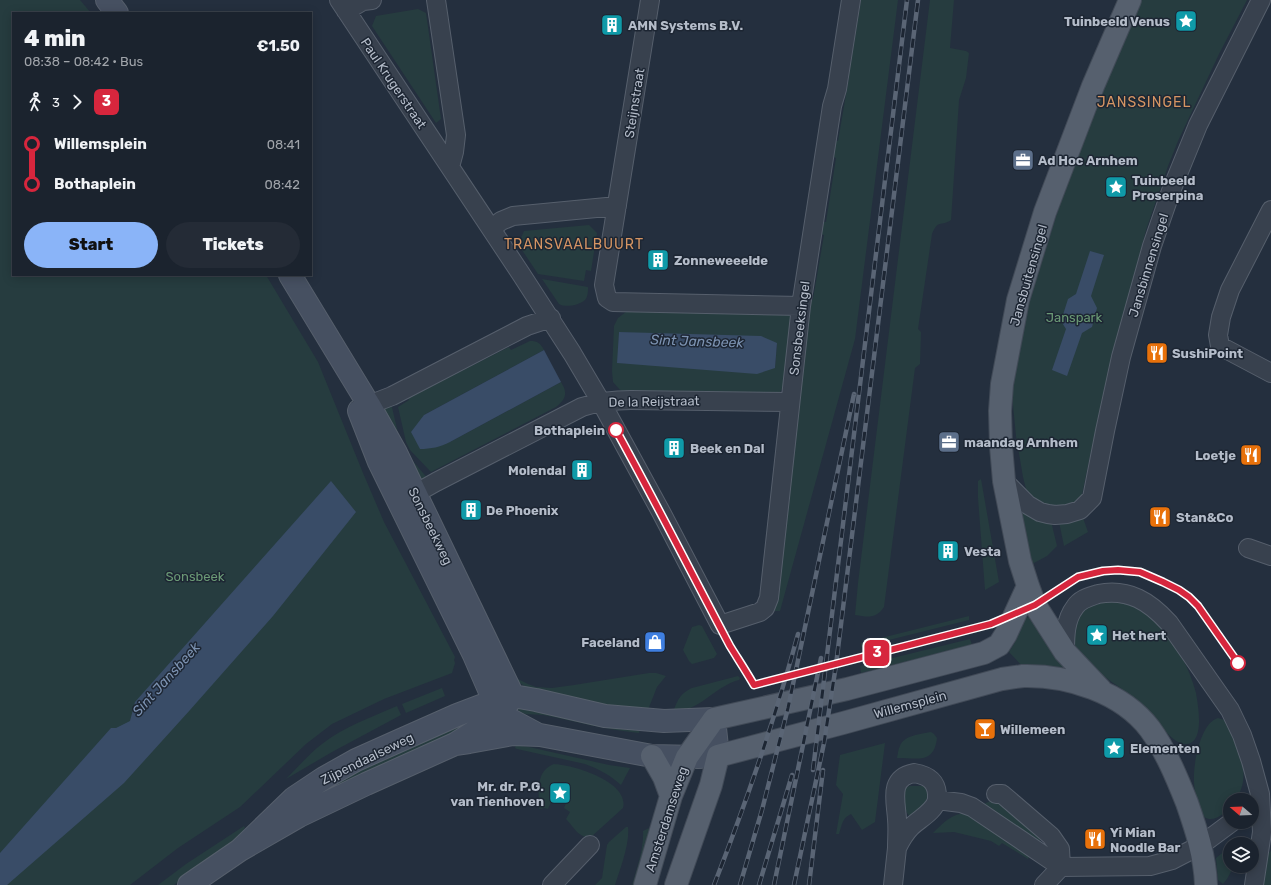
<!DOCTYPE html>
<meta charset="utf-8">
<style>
:root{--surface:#1b232e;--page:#242b36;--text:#f1f3f6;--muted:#a0a4aa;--line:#39404a;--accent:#8ab4f8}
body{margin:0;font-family:Rubik,sans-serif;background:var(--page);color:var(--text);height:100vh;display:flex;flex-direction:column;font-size:15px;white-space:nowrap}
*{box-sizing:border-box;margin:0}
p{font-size:13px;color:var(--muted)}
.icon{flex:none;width:22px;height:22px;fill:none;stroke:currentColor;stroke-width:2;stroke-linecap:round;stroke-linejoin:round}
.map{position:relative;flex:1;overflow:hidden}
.drawer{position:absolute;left:12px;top:12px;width:300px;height:264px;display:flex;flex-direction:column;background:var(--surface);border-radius:0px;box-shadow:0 2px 10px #0003,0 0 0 1px var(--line)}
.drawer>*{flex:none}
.badge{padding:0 8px;border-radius:6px;font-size:14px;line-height:26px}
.needle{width:26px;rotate:289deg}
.fabs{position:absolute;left:1223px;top:793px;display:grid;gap:8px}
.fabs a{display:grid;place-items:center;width:36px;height:36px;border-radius:50%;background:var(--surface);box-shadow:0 2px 10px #0003,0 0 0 1px var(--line);font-size:20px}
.map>.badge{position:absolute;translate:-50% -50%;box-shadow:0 0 0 2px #fff}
.legs{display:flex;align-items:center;gap:6px;height:44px;padding:0 12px;font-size:13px}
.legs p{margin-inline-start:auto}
.headline{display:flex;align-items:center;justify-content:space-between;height:68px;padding:0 12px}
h1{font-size:22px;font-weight:800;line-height:30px}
.action{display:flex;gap:8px;margin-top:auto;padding:8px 12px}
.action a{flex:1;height:46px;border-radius:24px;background:var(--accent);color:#111;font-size:16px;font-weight:800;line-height:46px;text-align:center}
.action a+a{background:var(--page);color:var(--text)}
ul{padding:0 12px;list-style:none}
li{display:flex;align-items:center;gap:14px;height:40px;font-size:15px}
li i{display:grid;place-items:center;width:6px;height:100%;margin:0 5px;background:currentColor}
li i::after{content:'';width:10px;height:10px;margin:-5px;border:3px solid;border-radius:50%;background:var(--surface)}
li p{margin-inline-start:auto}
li:first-child i{background:linear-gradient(#0000 50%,currentColor 0)}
li:last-child i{background:linear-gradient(currentColor 50%,#0000 0)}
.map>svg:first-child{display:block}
</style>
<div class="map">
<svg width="1271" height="885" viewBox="0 0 1271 885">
<rect width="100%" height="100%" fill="#242f3e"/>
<path fill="#263c3f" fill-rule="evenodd" d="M0,0H80L91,13H13V275H266L318,362L363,473L384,522L455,657L454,660L455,663L452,673L384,699L332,724L306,744L240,807L178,848L130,885H0Z
M861,0H898L855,339L780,611H773L805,307L813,299L824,235L819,234L821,222H826L836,158L831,156L833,141H838L849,77L844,76L846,61L851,62Z
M930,0H954L950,48L966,51L969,53L966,78L959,100L951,220C941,227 938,219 932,234L918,329L921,332L920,364L915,368L884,607C876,619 868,617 855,615L858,583Z
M1140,0H1247L1219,54L1178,141L1168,166L1146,230L1105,386L1081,499L1069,505L1059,508L1050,506L1034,498L1026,489L1023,477L1016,436L1012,395L1015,360L1029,303L1065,188L1103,83Z
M418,9L426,13L441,119L436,123L372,26L376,16Z
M589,225L597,233L591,271L586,270L584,281L538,274L520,247V240L524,231Z
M542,279L588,287C588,291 588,297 585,300C580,305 565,308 559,304Z
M631,308L786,313L790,316L792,322L785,384L780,392L772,396L621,391L613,382L612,371L614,326L618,318ZM619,332L777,343L775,368L618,363Z
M530,341C538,341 540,343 544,350L424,415L450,442L561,382C568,393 566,399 556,407L431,472L410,450L406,442L398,407L409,400L408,398L509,347L511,350Z
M391,403L401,446L379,409Z
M406,453L429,480L419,485Z
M981,479L999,582L985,590L978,498V481Z
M1021,510L1051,521L1057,546L1047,556L1032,564Z
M1082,515L1088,532L1064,546L1059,522Z
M1118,601C1125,603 1142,606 1147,610C1152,613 1155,620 1159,624C1176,645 1189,666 1196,693C1198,705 1205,742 1187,744C1179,745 1172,738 1167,733C1156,720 1146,708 1133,697C1113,681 1056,652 1077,620C1079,616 1081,612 1084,610C1091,601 1108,601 1118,601Z
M969,616V620L861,647V643Z
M1031,616C1040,636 1053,652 1067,669L1066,670L1024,668L1009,652C1016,641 1021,632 1022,620Z
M699,625L702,626L703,628L717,654L714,658L692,664L689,661L683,650L692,627Z
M970,639L974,650L948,651L861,673L860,666Z
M649,673H656L666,676L657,687L646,715L529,689L515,680L516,678L528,684L536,687L552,688L574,685Z
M738,676L740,678L739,680C715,686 699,712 673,712C678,699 680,694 692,688Z
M442,688L445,696L406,713L402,704Z
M397,706L401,715L332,752L286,779C298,767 309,754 322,744C343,727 372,717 397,706Z
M518,707L641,726L639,733C606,730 575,721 543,715C535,714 525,716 519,711Z
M1218,718L1227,721L1230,726C1239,752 1252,774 1236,800H1230V807C1225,812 1218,820 1209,819C1202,818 1201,811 1199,805C1196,797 1194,790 1194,781C1193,765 1200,723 1218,718Z
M457,724L460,731L304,809L307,793Z
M931,732L934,734L937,738C934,764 918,758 897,758C898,754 898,749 900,746C904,735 921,734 931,732Z
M885,743L875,822L862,830L851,814C842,818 842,825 839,834H836L843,794L836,785L840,755Z
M516,745L529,747L609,765L630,768L621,785C610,775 599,769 585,764L517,749L515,748Z
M554,764C574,765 630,782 623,808L591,837C579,839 573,826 566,819L570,812L564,808L566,803L561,800L558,804L551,802L548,809L544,808L539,809C539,793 535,771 554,764Z
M910,786H923L928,789C929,805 923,807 911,817C903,813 902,795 906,787Z
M1000,797L1041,836L1039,841L1038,842L981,805Z
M967,813L1029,856L1028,859L1002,843L999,846L991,841L954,832L933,833C943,823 952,813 967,813Z
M244,826L245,828L244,829L243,836L174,885H158L186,864Z
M653,826L635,885H632C637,867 644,849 643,831Z
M626,827H628C630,844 620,869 615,885H595L602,878L607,845L609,842Z
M1226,850H1230V866H1234L1227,879L1223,884L1218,880L1216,858Z
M1271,851V885H1259L1267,854Z"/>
<path fill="#394c67" d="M1090,251L1104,255L1091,296L1097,308L1092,327L1082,333L1067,376L1052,370L1066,329L1061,321L1068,299L1076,294Z
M619,332L761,336L777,343L775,368L757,374L617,363Z
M544,350L561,382L450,442C440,447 431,449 420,449L411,432L424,415Z
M331,481L356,512L273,616L190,710L124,783L7,885H0V853L111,728H116L130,721L135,702Z"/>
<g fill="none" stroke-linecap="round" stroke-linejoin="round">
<g stroke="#565f6c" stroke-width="20">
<path id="street" d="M339,0L521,274L572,353L601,402L661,512L720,625L760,612L765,608L769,598L801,306L832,106L837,89L851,0
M436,0L456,135L454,152L450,167
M650,0L604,285L607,298L613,302L801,306
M346,11L363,1L372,0
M1271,210L1230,290L1221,317L1218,335L1220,346L1271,373
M491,229L501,221L513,216L617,206
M358,409L392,396L527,326L551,318
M1004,481L1028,505L1040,512L1048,514L1055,515L1067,514L1080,510L1092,498L1105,431L1121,357L1152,246L1171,191L1198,125L1261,0
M404,500L436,482L582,407C598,402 614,400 631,400L790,402
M1248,548L1271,556
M1065,652C1065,637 1065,620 1075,607C1080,599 1089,597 1098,594C1129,588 1150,602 1169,623L1230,710L1242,735L1251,761L1260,794L1262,832L1254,885
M914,773C926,775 936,780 937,794C937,795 937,800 937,800C934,812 919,819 911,827C905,833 901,840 897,848C897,838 898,829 897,819C896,801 888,778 914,773Z
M996,794H1002L1051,836L1060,849L1061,867
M937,800L961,803L972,807L1061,867
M552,885L590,845
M893,885L897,848
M1044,885L1061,867L1150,866L1172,860L1201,845L1232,822"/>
</g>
<g stroke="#565f6c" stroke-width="24">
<path id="secondary" d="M107,0L117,13
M290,275L369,405L396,453L513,696
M359,411L379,462L474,655L494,701L507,718L535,733
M240,850L294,798L324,778L356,760L394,743L457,715L494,701L513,696L536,700L605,716L664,721L714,719L718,756L698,757L652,756L540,735L513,734L469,742L455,744
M189,885L240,850L299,816L366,784L455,744L494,719L502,712L510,700"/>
</g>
<g stroke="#414a57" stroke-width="24">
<path id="primary" d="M1101,690L1065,652L1035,605L1028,586L1020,561L1004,481L1001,446L1000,411L1002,384L1018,300L1045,212L1093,86L1130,0
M652,756L664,777L671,796
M645,885L671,796L687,757L714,719L847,689L984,653L999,645L1006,634L1028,586
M676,885L711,785L718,756L843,723L1002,679C1009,678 1016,677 1023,676C1068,675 1122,692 1150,729C1166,751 1177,778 1187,803C1196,829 1205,856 1206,885"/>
</g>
<use href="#street" stroke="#38414e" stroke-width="18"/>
<use href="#secondary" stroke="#465061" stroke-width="22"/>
<use href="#primary" stroke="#56606e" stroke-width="22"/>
<g stroke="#5a6575" stroke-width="4.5">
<path id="rail" d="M813,770L907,0
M714,885C746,803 775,719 798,634
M740,885L762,810L788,708L854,394
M759,885L792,775
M774,885L821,658
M794,885L824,743L836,665L918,0
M809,885L823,770"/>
</g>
<use href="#rail" stroke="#1d2633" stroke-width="3" stroke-dasharray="9" stroke-linecap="butt"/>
</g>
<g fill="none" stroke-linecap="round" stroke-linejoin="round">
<g stroke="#fff" stroke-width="9">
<path id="line-1" d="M616,430C655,501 692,574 730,646C738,659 746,671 754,685L991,624L1035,605L1078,577L1103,571L1118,570L1140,572L1163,582L1179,590L1189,597L1198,606L1238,663"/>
</g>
<use href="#line-1" stroke="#d7263d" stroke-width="6"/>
</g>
<defs>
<g id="sight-square" transform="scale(1.15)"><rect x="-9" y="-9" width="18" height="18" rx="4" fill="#0f9aa8" stroke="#1d2633"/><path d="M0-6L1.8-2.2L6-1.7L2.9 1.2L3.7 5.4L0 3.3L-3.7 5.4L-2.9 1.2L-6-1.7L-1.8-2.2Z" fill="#fff"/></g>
<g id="building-square" transform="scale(1.15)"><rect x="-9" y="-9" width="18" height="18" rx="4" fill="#0f9aa8" stroke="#1d2633"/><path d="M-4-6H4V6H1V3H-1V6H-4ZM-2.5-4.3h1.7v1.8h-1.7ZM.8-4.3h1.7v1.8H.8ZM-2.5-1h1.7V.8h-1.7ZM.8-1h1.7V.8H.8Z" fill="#fff"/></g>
<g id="office-square" transform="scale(1.15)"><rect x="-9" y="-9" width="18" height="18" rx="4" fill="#5c6f8a" stroke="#1d2633"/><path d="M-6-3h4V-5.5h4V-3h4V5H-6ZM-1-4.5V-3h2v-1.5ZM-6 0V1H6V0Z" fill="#fff"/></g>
<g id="restaurant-square" transform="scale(1.15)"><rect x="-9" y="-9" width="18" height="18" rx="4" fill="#e8710a" stroke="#1d2633"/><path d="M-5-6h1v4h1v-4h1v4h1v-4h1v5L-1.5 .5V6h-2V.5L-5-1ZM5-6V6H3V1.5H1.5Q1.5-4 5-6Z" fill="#fff"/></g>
<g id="shop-square" transform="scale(1.15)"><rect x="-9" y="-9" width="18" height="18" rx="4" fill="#3f7fe0" stroke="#1d2633"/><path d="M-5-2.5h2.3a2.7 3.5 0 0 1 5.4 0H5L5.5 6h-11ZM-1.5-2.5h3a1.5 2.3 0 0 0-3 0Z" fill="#fff"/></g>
<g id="bar-square" transform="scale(1.15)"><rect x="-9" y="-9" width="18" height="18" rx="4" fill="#e8710a" stroke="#1d2633"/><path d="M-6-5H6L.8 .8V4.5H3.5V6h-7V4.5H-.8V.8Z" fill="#fff"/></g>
</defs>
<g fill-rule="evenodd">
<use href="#sight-square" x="1186" y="21"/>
<use href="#building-square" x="612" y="25"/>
<use href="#office-square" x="1023" y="160"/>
<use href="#sight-square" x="1116" y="187"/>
<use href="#building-square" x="658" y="260"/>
<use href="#restaurant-square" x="1157" y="353"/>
<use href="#office-square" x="949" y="442"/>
<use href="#building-square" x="674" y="448"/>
<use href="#restaurant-square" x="1251" y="455"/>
<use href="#building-square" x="582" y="470"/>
<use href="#building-square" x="471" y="510"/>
<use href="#restaurant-square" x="1160" y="517"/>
<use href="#building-square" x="948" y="551"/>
<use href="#sight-square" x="1097" y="635"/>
<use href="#shop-square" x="655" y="642"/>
<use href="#bar-square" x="985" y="729"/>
<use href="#sight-square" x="1114" y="748"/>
<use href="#sight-square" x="560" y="793"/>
<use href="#restaurant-square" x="1095" y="839"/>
</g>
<g fill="#fff" stroke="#d7263d" stroke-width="2">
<circle cx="616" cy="430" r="7"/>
<circle cx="1238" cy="663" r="7"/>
</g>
<g text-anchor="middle" stroke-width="3" stroke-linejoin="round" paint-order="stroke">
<g font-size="13" font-weight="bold" fill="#b4bcc9" stroke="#1d2633" text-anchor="start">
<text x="1170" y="26" text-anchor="end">Tuinbeeld Venus</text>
<text x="628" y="30">AMN Systems B.V.</text>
<text x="1038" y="165">Ad Hoc Arnhem</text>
<text x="1132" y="185">Tuinbeeld<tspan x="1132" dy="15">Proserpina</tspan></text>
<text x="674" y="265">Zonneweeelde</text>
<text x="1172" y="358">SushiPoint</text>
<text x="964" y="447">maandag Arnhem</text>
<text x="690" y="453">Beek en Dal</text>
<text x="1236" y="460" text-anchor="end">Loetje</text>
<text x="566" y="475" text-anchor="end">Molendal</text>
<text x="486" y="515">De Phoenix</text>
<text x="1176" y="522">Stan&amp;Co</text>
<text x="964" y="556">Vesta</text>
<text x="1112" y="640">Het hert</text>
<text x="640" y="647" text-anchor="end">Faceland</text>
<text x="1000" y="734">Willemeen</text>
<text x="1130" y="753">Elementen</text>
<text x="544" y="791" text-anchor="end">Mr. dr. P.G.<tspan x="544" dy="15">van Tienhoven</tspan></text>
<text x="1110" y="837">Yi Mian<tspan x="1110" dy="15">Noodle Bar</tspan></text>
</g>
<g font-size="13" fill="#b4bcc9" stroke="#1d2633">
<text transform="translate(394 83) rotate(56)" y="5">Paul Krugerstraat</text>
<text transform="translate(634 103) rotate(-81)" y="5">Steijnstraat</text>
<text transform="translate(1148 265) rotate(-73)" y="5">Jansbinnensingel</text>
<text transform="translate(1028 275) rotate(-74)" y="5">Jansbuitensingel</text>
<text transform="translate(799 328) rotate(-83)" y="5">Sonsbeeksingel</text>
<text transform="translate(654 401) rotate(-1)" y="5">De la Reijstraat</text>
<text transform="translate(431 526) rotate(64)" y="5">Sonsbeekweg</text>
<text transform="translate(910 704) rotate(-15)" y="5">Willemsplein</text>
<text transform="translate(367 758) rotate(-26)" y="5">Zijpendaalseweg</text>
<text transform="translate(666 819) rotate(-72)" y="5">Amsterdamseweg</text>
</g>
<g font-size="13" fill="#6b9a76" stroke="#1d2633">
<text x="1074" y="322">Janspark</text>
<text x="195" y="581">Sonsbeek</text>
</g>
<g font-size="13" font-weight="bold" fill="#b4bcc9" stroke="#1d2633" text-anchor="end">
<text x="605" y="435">Bothaplein</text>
</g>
<g font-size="14" letter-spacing="1" fill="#d59563" stroke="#1d2633">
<text x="1144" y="107">JANSSINGEL</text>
<text x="574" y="249">TRANSVAALBUURT</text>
</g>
<g font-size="14" font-style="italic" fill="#7c92b1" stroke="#1d2633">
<text transform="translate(697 341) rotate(2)" y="5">Sint Jansbeek</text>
<text transform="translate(166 679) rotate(-48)" y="5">Sint Jansbeek</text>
</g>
</g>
</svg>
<div class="fabs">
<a><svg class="needle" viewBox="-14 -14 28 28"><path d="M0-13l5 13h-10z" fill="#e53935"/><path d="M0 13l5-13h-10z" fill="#a0a4aa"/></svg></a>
<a><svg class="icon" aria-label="layers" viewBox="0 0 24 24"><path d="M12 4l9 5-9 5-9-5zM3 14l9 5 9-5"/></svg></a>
</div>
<b class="badge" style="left:877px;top:653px;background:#d7263d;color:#fff">3</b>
<section class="drawer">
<div class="headline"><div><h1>4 min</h1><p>08:38 – 08:42 · Bus</p></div><b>€1.50</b></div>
<div class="legs"><svg class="icon" aria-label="walk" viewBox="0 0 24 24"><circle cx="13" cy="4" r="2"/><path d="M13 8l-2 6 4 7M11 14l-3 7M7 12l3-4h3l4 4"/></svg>3<svg class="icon" aria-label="forward" viewBox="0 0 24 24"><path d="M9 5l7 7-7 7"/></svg><b class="badge" style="background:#d7263d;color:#fff">3</b></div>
<ul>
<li><i style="color:#d7263d"></i><b>Willemsplein</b><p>08:41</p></li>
<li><i style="color:#d7263d"></i><b>Bothaplein</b><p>08:42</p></li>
</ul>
<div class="action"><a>Start</a><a>Tickets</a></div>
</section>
</div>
